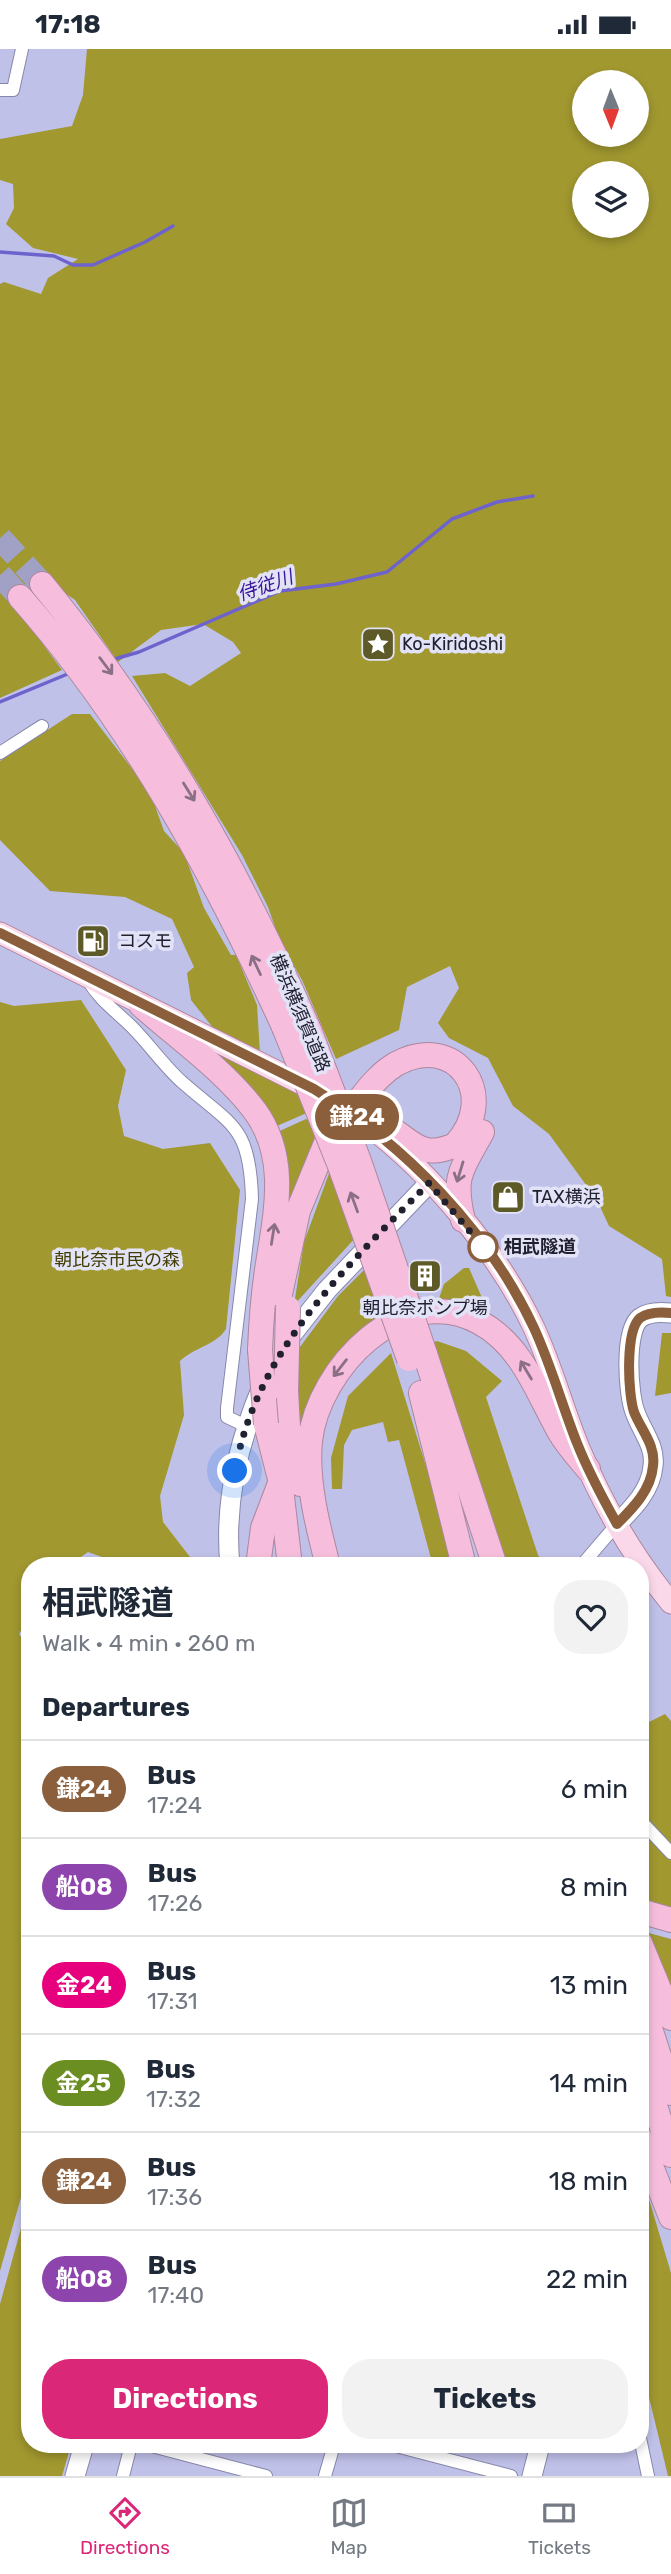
<!DOCTYPE html>
<meta charset="utf-8">
<style>
:root{--surface:#fff;--page:#f2f2f3;--text:#1f2937;--muted:#747a83;--line:#e0e1e3;--accent:#db2777}
body{margin:0;font-family:Rubik,"Noto Sans JP",sans-serif;background:var(--page);color:var(--text);height:100vh;display:flex;flex-direction:column;font-size:26px;white-space:nowrap}
*{box-sizing:border-box;margin:0}
p{font-size:23px;color:var(--muted)}
.icon{flex:none;width:38px;height:38px;fill:none;stroke:currentColor;stroke-width:2;stroke-linecap:round;stroke-linejoin:round}
.map{position:relative;flex:1;overflow:hidden}
.panel{position:absolute;left:21px;top:1508px;width:628px;height:896px;display:flex;flex-direction:column;background:var(--surface);border-radius:28px;box-shadow:0 4px 10px #0003}
.panel>*{flex:none}
.badge{padding:0 14px;border-radius:23px;font-size:24px;line-height:46px}
.needle{width:46px;rotate:179deg}
.fabs{position:absolute;left:572px;top:21px;display:grid;gap:14px}
.fabs a{display:grid;place-items:center;width:77px;height:77px;border-radius:50%;background:var(--surface);box-shadow:0 4px 10px #0003;font-size:35px}
.you{position:absolute;width:35px;height:35px;margin:-18px;border:5px solid #fff;border-radius:50%;background:#1a73e8;box-shadow:0 0 0 10px #1a73e833}
.map>.badge{position:absolute;translate:-50% -50%;box-shadow:0 0 0 4px #fff}
h2{padding:0 21px;font-size:26px;line-height:63px}
.round{display:grid;place-items:center;flex:none;width:74px;height:74px;border-radius:28px;background:var(--page)}
.overview{display:flex;align-items:center;justify-content:space-between;height:119px;padding:0 21px}
h1{font-size:33px;font-weight:700;line-height:52px}
.button{display:flex;gap:14px;margin-top:auto;padding:14px 21px}
.button a{flex:1;height:80px;border-radius:28px;background:var(--accent);color:#fff;font-size:28px;font-weight:700;line-height:80px;text-align:center}
.button a+a{background:var(--page);color:var(--text)}
ul{padding:0;list-style:none}
li{display:flex;align-items:center;gap:21px;height:98px;padding:0 21px;border-top:2px solid var(--line)}
li div{flex:1}
li b{display:block;font-size:26px}
li em{font-style:normal}
li .badge{min-width:77px;font-weight:700;text-align:center}
.status{display:flex;justify-content:space-between;align-items:center;height:49px;padding:0 35px;background:var(--surface);direction:ltr}
.status svg{height:19px;fill:currentColor}
.menu{display:flex;justify-content:space-around;align-items:center;height:98px;border-top:2px solid var(--line);background:var(--surface);font-size:19px;color:var(--muted)}
.menu a{display:grid;justify-items:center;gap:4px}
.menu .on{color:var(--accent)}
.map>svg:first-child{display:block}
</style>
<div class="status"><b>17:18</b><svg viewBox="0 0 49 12"><path d="M0 12V9h3v3zM5 12V6h3v6zM10 12V3h3v9zM15 12V0h3v12zM26 1h20v11H26zM47 4h2v5h-2z"/></svg></div>
<div class="map">
<svg width="671" height="2427" viewBox="0 0 671 2427">
<rect width="100%" height="100%" fill="#c0c1e9"/>
<path fill="#a19830" fill-rule="evenodd" d="M87,0H671V1248L666,1247L662,1210L609,1177L597,1151L549,1085L513,1057L488,1009L449,989L438,974L459,939L450,917L407,938L399,981L336,1010L302,931L280,892L268,858L242,806L132,627L165,624L190,637L241,604L233,593L203,575L161,581L118,613L75,551L47,532L23,536L8,548L62,621L0,649V235L4,233L41,245L48,229L78,210L33,199L6,175L14,159L13,135L0,131V90L72,77L83,46ZM584,33H637V86H584ZM584,124H637V177H584Z
M72,665H90L150,743L164,782L184,804L204,859L231,906H236L257,956L260,1004L214,980L191,951L187,924L194,918L172,870L125,848L50,842L0,791V712Z
M81,951L126,1021L118,1057L124,1087L163,1100L210,1094L240,1141L226,1280C216,1296 195,1298 180,1312L184,1366L160,1447L163,1473L197,1517H127L88,1503L68,1517H30V1566L19,1585L30,1602V2117L0,2222V953L14,957Z
M175,981L302,1044L309,1063L270,1080Z
M306,1070L312,1073L320,1093L266,1279L273,1085Z
M331,1119L356,1188L294,1256L304,1193Z
M367,1218L383,1272L324,1331L306,1440L291,1310L338,1247Z
M464,1219H469L493,1274L436,1258L444,1235Z
M662,1284H671V1344L655,1347Z
M437,1292L466,1302L502,1332L486,1348L538,1506L546,1517H503L429,1295Z
M391,1304L457,1517H433L399,1391L388,1393L383,1373L352,1381L344,1396L342,1440H332L331,1409L348,1347Z
M665,1665L671,1672V1859L641,1849V1677Z
M645,1883L671,1890V1951L643,1885Z
M640,2120L671,2224V2427H668L641,2315Z
M30,2147V2396H71L62,2427H0V2255Z"/>
<g fill="none" stroke-linecap="round" stroke-linejoin="round">
<path stroke="#6e63cd" stroke-width="3.5" d="M0,203L54,207L73,216H93L145,193L173,177
M111,611L139,603L280,542L336,535L387,523L452,470L497,453L533,447
M0,653L70,624"/>
<path stroke="#a0a1c4" stroke-width="24" stroke-dasharray="24 12" stroke-linecap="butt" d="M0,489L42,535
M0,526L20,548"/>
<g stroke="#8787ac" stroke-width="14">
<path id="street" d="M0,41H13L22,0
M0,704L42,677
M88,931C99,951 116,962 132,978C149,995 164,1017 182,1033C232,1077 250,1076 252,1150L227,1359V1368L246,1377
M581,1517L617,1475
M640,1771L671,1804
M640,2389L648,2427
M148,2396L266,2427
M392,2396L511,2427
M123,2427L131,2396
M325,2427L334,2396"/>
</g>
<g stroke="#8787ac" stroke-width="21">
<path id="secondary" d="M286,1293L327,1241L429,1134
M617,1475C633,1459 651,1441 653,1417C656,1397 641,1381 635,1363C628,1345 624,1282 640,1269C648,1263 662,1263 671,1264
M230,1517C224,1455 238,1394 262,1338
M75,2427L84,2396
M532,2427L540,2396"/>
</g>
<g stroke="#ab879f" stroke-width="23">
<path id="primary" d="M0,884L316,1042
M366,1075C431,1123 500,1206 534,1279C552,1318 563,1360 579,1399C602,1454 633,1508 671,1554"/>
</g>
<g stroke="#ab879f" stroke-width="26">
<path id="highway" d="M42,535C154,671 239,822 310,983
M20,548C132,675 214,825 284,978
M141,956C179,990 224,1021 255,1062C290,1110 275,1167 267,1221C263,1248 261,1274 260,1301
M347,1061C359,1066 373,1070 384,1076C412,1090 419,1112 455,1096C501,1046 455,982 396,1015C381,1024 371,1036 361,1049
M463,1171C452,1126 462,1120 482,1083
M280,1245L298,1162L333,1077
M425,1305L495,1517
M286,1342L288,1378L300,1435
M421,1344L464,1517
M266,1375L280,1430L290,1517
M258,1517L263,1479L279,1437
M328,1517C318,1478 306,1432 310,1392C318,1320 402,1231 479,1273C522,1296 537,1343 559,1382C567,1396 578,1408 588,1420
M640,1862L671,1871
M640,1894L671,1969
M640,1948L671,2044
M640,2011L671,2106
M640,2089L671,2168"/>
</g>
<use href="#street" stroke="#fff" stroke-width="12"/>
<use href="#secondary" stroke="#fff" stroke-width="19"/>
<use href="#primary" stroke="#fad8ea" stroke-width="21"/>
<use href="#highway" stroke="#f6bedc" stroke-width="24"/>
<g stroke="#ab879f" stroke-width="26" stroke-linecap="butt">
<path id="highway-bridge" d="M284,978L340,1117L409,1310
M310,983L359,1112L425,1305
M341,1082L361,1049
M260,1301L266,1375
M286,1342L288,1259"/>
</g>
<use href="#highway-bridge" stroke="#f6bedc" stroke-width="24"/>
</g>
<defs><path id="oneway-shaft" d="M-6 0H5M1.5-3L5.5 0L1.5 3" fill="none" stroke-width="1.6" stroke-linecap="round" stroke-linejoin="round" transform="scale(1.75)"/></defs>
<g stroke="#8b6f86">
<use href="#oneway-shaft" transform="translate(106 617) rotate(53)"/>
<use href="#oneway-shaft" transform="translate(189 743) rotate(58)"/>
<use href="#oneway-shaft" transform="translate(256 916) rotate(-115)"/>
<use href="#oneway-shaft" transform="translate(460 1123) rotate(107)"/>
<use href="#oneway-shaft" transform="translate(354 1153) rotate(-110)"/>
<use href="#oneway-shaft" transform="translate(273 1185) rotate(-81)"/>
<use href="#oneway-shaft" transform="translate(340 1319) rotate(128)"/>
<use href="#oneway-shaft" transform="translate(526 1321) rotate(-121)"/>
</g>
<g fill="none" stroke-linecap="round" stroke-linejoin="round">
<g stroke="#fff" stroke-width="16">
<path id="line" d="M0,884L314,1040C405,1096 488,1181 534,1279C551,1316 562,1356 577,1394C588,1422 602,1448 617,1475C633,1459 651,1441 653,1417C656,1396 641,1381 634,1363C628,1345 625,1282 640,1269C648,1263 662,1263 671,1264"/>
</g>
<use href="#line" stroke="#8b5e3c" stroke-width="10"/>
<path stroke="#20202f" stroke-width="7" stroke-dasharray="0 12.6" d="M235,1422C256,1301 347,1217 429,1134L483,1198"/>
</g>
<defs>
<g id="sight-square" transform="scale(1.75)"><rect x="-9" y="-9" width="18" height="18" rx="4" fill="#5e5a27" stroke="#e3e3f8"/><path d="M0-6L1.8-2.2L6-1.7L2.9 1.2L3.7 5.4L0 3.3L-3.7 5.4L-2.9 1.2L-6-1.7L-1.8-2.2Z" fill="#fff"/></g>
<g id="fuel-square" transform="scale(1.75)"><rect x="-9" y="-9" width="18" height="18" rx="4" fill="#5e5a27" stroke="#e3e3f8"/><path d="M-5.5-6h7V0h2V4h1.3V-2.5L3-4.5l.8-.8L6-3V5H2.5V1h-1V6h-7ZM-4.2-4.7v3.2H.2V-4.7Z" fill="#fff"/></g>
<g id="shop-square" transform="scale(1.75)"><rect x="-9" y="-9" width="18" height="18" rx="4" fill="#5e5a27" stroke="#e3e3f8"/><path d="M-5-2.5h2.3a2.7 3.5 0 0 1 5.4 0H5L5.5 6h-11ZM-1.5-2.5h3a1.5 2.3 0 0 0-3 0Z" fill="#fff"/></g>
<g id="building-square" transform="scale(1.75)"><rect x="-9" y="-9" width="18" height="18" rx="4" fill="#5e5a27" stroke="#e3e3f8"/><path d="M-4-6H4V6H1V3H-1V6H-4ZM-2.5-4.3h1.7v1.8h-1.7ZM.8-4.3h1.7v1.8H.8ZM-2.5-1h1.7V.8h-1.7ZM.8-1h1.7V.8H.8Z" fill="#fff"/></g>
</defs>
<g fill-rule="evenodd">
<use href="#sight-square" x="378" y="595"/>
<use href="#fuel-square" x="93" y="892"/>
<use href="#shop-square" x="508" y="1148"/>
<use href="#building-square" x="425" y="1227"/>
</g>
<circle fill="#fff" stroke="#8b5e3c" stroke-width="3.5" cx="483" cy="1198" r="14"/>
<g text-anchor="middle" stroke-width="7" stroke-linejoin="round" paint-order="stroke">
<g font-size="18" fill="#20202f" stroke="#e3e3f8" text-anchor="start">
<text x="402" y="601">Ko-Kiridoshi</text>
<text x="118" y="898">コスモ</text>
<text x="532" y="1154">TAX横浜</text>
<text x="425" y="1265" text-anchor="middle">朝比奈ポンプ場</text>
</g>
<g font-size="18" fill="#20202f" stroke="#e3e3f8">
<text transform="translate(300 964) rotate(67)" y="6">横浜横須賀道路</text>
</g>
<g font-size="18" font-weight="bold" fill="#20202f" stroke="#e3e3f8" text-anchor="start">
<text x="504" y="1204">相武隧道</text>
</g>
<g font-size="18" fill="#413c00" stroke="#e3e3f8">
<text x="117" y="1217">朝比奈市民の森</text>
</g>
<g font-size="19" font-style="italic" fill="#3b1699" stroke="#e3e3f8">
<text transform="translate(265 536) rotate(-19)" y="7">侍従川</text>
</g>
</g>
</svg>
<div class="fabs">
<a><svg class="needle" viewBox="-14 -14 28 28"><path d="M0-13l5 13h-10z" fill="#e53935"/><path d="M0 13l5-13h-10z" fill="#747a83"/></svg></a>
<a><svg class="icon" aria-label="layers" viewBox="0 0 24 24"><path d="M12 4l9 5-9 5-9-5zM3 14l9 5 9-5"/></svg></a>
</div>
<div class="you" style="left:235px;top:1422px"></div>
<b class="badge" style="left:357px;top:1068px;background:#8b5e3c;color:#fff">鎌24</b>
<section class="panel">
<div class="overview"><div><h1>相武隧道</h1><p>Walk · 4 min · 260 m</p></div><a class="round"><svg class="icon" aria-label="heart" viewBox="0 0 24 24"><path d="M12 20l-8-8c-3-5 5-10 8-4 3-6 11-1 8 4z"/></svg></a></div>
<h2>Departures</h2>
<ul>
<li><span class="badge" style="background:#8b5e3c;color:#fff">鎌24</span><div><b>Bus</b><p>17:24</p></div><em>6 min</em></li>
<li><span class="badge" style="background:#8e44ad;color:#fff">船08</span><div><b>Bus</b><p>17:26</p></div><em>8 min</em></li>
<li><span class="badge" style="background:#e6007e;color:#fff">金24</span><div><b>Bus</b><p>17:31</p></div><em>13 min</em></li>
<li><span class="badge" style="background:#6b8e23;color:#fff">金25</span><div><b>Bus</b><p>17:32</p></div><em>14 min</em></li>
<li><span class="badge" style="background:#8b5e3c;color:#fff">鎌24</span><div><b>Bus</b><p>17:36</p></div><em>18 min</em></li>
<li><span class="badge" style="background:#8e44ad;color:#fff">船08</span><div><b>Bus</b><p>17:40</p></div><em>22 min</em></li>
</ul>
<div class="button"><a>Directions</a><a>Tickets</a></div>
</section>
</div>
<nav class="menu">
<a class="on"><svg class="icon" aria-label="directions" viewBox="0 0 24 24"><path d="M12 3l9 9-9 9-9-9zM9 14v-3h6M13 9l2 2-2 2"/></svg>Directions</a>
<a><svg class="icon" aria-label="map" viewBox="0 0 24 24"><path d="M3 6l6-2 6 2 6-2v14l-6 2-6-2-6 2zM9 4v14M15 6v14"/></svg>Map</a>
<a><svg class="icon" aria-label="tickets" viewBox="0 0 24 24"><path d="M3 7h18v10H3zM15 7v10"/></svg>Tickets</a>
</nav>
